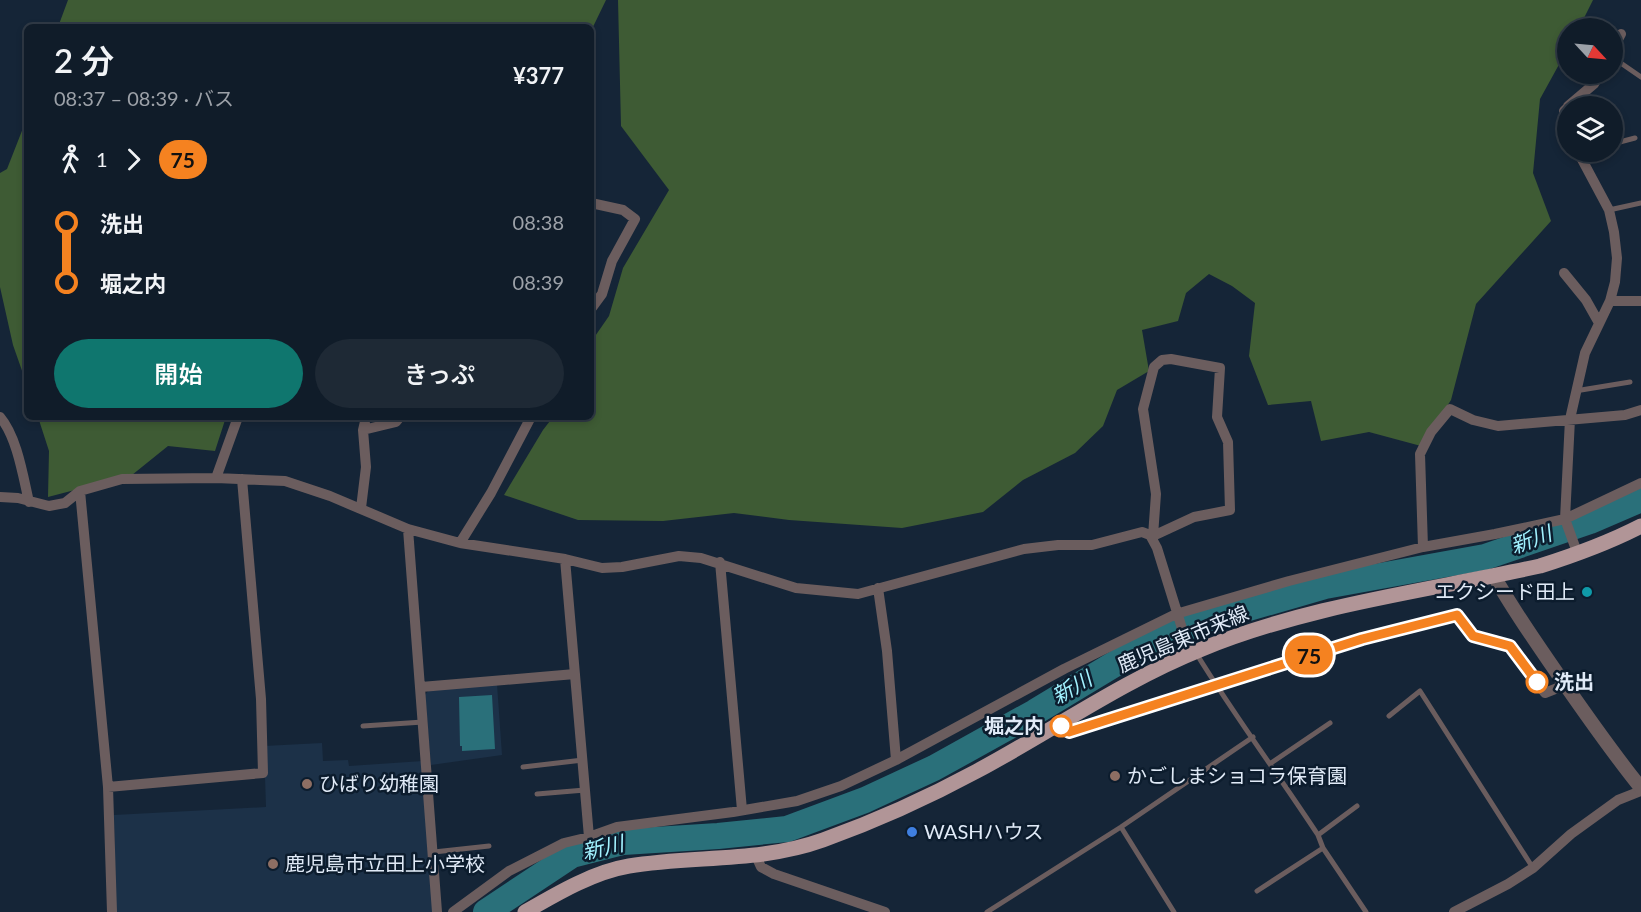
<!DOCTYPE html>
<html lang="ja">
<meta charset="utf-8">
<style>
:root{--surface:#101c29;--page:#1e2935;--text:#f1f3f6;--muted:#9ca1a8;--line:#303a46;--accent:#0f766e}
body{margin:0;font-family:Lato,"Noto Sans JP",sans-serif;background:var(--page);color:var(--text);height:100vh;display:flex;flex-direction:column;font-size:22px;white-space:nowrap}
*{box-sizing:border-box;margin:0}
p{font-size:20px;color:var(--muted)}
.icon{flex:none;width:33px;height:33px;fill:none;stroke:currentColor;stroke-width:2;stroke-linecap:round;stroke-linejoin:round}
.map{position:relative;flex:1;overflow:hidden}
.sheet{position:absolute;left:24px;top:24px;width:570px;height:396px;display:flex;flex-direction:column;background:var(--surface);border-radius:9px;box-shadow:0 3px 9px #0003,0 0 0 2px var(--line)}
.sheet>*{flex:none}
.badge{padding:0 12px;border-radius:20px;font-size:21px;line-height:39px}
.needle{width:39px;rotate:116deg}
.fabs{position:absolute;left:1557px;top:18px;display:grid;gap:12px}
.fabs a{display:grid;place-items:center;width:66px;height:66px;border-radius:50%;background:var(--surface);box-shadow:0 3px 9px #0003,0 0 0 2px var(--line);font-size:30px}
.map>.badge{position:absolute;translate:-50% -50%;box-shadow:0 0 0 3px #fff}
.legs{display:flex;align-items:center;gap:9px;height:66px;padding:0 30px;font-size:20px}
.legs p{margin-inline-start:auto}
.head{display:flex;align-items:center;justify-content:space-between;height:102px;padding:0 30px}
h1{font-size:33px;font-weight:600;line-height:45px}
.button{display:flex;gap:12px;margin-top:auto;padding:12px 30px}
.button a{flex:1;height:69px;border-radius:36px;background:var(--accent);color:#fff;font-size:24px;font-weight:600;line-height:69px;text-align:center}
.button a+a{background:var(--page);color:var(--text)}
ul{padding:0 30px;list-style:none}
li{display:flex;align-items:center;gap:21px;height:60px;font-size:22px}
li i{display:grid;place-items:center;width:9px;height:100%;margin:0 8px;background:currentColor}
li i::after{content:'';width:15px;height:15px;margin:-8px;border:4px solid;border-radius:50%;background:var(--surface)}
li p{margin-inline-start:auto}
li:first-child i{background:linear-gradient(#0000 50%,currentColor 0)}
li:last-child i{background:linear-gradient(currentColor 50%,#0000 0)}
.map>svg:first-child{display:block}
</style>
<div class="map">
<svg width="1641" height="912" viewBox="0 0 1641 912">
<rect width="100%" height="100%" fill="#152537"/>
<path fill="#1c3148" d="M497,684L502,755L431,765L425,695L429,690Z
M322,743L323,761L348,760L349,766L423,761L434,912H116L114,815L266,807L264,746Z"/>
<path fill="#3e5b34" d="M68,0H606L591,31V27H58Z
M618,0H1593L1579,28H1568L1567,50L1540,99L1533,173L1551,221L1476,304L1451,400L1421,446L1369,432L1321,441L1311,401L1268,405L1249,356L1255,303L1232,286L1209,274L1186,293L1178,321L1142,330L1149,371L1117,390L1103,426L1075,453L1023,480L983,512L902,528L789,520L734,513L663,521L578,520L504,495L543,430L553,417H591V342L609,316L623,268L669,190L621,126Z
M27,118V385L13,345L0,287V173L7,169Z
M38,417H226L215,451L168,446L132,475L48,497L49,451Z"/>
<path fill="#2a707a" d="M492,695L495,749L462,751V746H460L459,697Z"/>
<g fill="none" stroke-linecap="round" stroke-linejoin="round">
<path stroke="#2a707a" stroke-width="26" d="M486,912L572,855L623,842L718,836L787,829L865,800L934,768L1035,712L1161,636L1214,618L1325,586L1485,557L1590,521L1641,499"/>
<path stroke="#6b5d5e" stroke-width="5" d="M1612,57L1641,77
M1612,144L1635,138
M1609,210L1641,203
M1575,391L1630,382
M1196,653C1234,715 1278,774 1318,835L1323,848L1366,912
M1389,716L1420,691L1533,868
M363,726L423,722
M1271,763L1330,723
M523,767L583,760
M537,794L585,790
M1121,827L1174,912
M1318,835L1357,806
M434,852L489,846
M1257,891L1323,848
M987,912L1121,827L1253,737"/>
<path stroke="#6b5d5e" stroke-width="10" d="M1612,51L1621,34
M1568,106L1594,84L1600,74
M1568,107L1564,111L1568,132
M591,203L623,210L635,219L612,261L602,294L591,309
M1564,273L1586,300L1599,323
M1610,301H1641
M0,417C17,437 23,476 29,502
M363,430L396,422L400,417
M216,478L238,417
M80,491L108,787L112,912
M0,497L18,498L49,506L65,503L80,491L122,479L216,478L285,481L330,496L408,529L460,543L565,559L602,568L622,567L679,556L701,558L796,588L858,594L1024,549L1058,545H1092L1142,532L1150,535L1157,548L1190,654
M361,508L366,467L363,430L366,417
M408,529L437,912
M1150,535L1153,536L1194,517L1230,510L1228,442L1217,417L1220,368L1171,359L1162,360L1154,367L1143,409L1156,494L1153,536
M460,543L491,493L531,417
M1423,547L1420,454L1431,432L1450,409L1473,420L1498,426L1625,415L1641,410
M1578,555L1565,519L1570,419L1585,353L1610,301L1615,282L1617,258L1614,232L1609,210L1578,152
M565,559L589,837
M720,562L742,810
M878,588L887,651L896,760
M421,687L575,674
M1057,724L1069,732L1362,639L1457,615L1473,636L1510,646L1545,693L1565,685
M108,787L263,773L261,699L242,479
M756,856L761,867L774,874L885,912
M453,912L509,871L564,843L589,837L617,827L733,812L797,801L841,786L896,760L1064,669L1176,614L1289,581L1423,547L1495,534L1565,519L1641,483
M1454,912L1508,884L1533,868L1571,834L1618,800L1641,791"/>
<path stroke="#6b5d5e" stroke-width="14" d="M1494,576C1513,610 1535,641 1557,673C1584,712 1611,751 1641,788"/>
<path stroke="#b19597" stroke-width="15" d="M525,912C556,894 593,872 629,866C695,855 759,863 823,840C876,821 927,798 977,771C1052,731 1122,681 1202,649C1309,605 1427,591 1540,566C1575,555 1608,543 1641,526"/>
</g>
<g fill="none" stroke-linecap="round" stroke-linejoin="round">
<g stroke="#fff" stroke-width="14">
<path id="line-1" d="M1061,726L1069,732L1362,639L1457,615L1473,636L1510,646L1537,682"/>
</g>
<use href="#line-1" stroke="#f58220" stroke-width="9"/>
</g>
<circle fill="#0f9aa8" stroke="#0c1c2d" stroke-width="2" cx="1587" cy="592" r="6"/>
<g fill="#fff" stroke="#f58220" stroke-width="3">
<circle cx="1537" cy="682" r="10"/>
<circle cx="1061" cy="726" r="10"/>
</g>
<g fill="#8d6e63" stroke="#0c1c2d" stroke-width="2">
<circle cx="1115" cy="776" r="6"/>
<circle cx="307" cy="784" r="6"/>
<circle cx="273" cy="864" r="6"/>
</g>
<circle fill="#3f7fe0" stroke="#0c1c2d" stroke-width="2" cx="912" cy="832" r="6"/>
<g text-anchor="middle" stroke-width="5" stroke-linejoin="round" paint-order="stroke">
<g font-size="20" fill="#e0eaf7" stroke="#0c1c2d" text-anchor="start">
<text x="1575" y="599" text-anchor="end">エクシード田上</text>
<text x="1127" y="783">かごしまショコラ保育園</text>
<text x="319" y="791">ひばり幼稚園</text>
<text x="924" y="839">WASHハウス</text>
<text x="285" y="871">鹿児島市立田上小学校</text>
</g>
<g font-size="20" fill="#e0eaf7" stroke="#0c1c2d">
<text transform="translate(1183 639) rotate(-23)" y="7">鹿児島東市来線</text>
</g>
<g font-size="20" font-weight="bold" fill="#e0eaf7" stroke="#0c1c2d" text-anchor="start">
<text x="1554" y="689">洗出</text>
<text x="1044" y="733" text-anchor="end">堀之内</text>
</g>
<g font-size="21" font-style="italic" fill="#a2f2ff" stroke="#0c1c2d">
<text transform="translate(1531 540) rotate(-20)" y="7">新川</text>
<text transform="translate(1072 688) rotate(-30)" y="7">新川</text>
<text transform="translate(603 848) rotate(-13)" y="7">新川</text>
</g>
</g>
</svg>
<div class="fabs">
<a><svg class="needle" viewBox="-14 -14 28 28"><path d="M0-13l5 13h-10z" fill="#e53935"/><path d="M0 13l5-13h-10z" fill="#9ca1a8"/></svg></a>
<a><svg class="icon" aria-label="layers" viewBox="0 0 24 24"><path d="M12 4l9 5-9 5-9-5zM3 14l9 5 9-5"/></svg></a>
</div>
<b class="badge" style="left:1309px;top:655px;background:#f58220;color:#111">75</b>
<section class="sheet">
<div class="head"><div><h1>2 分</h1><p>08:37 – 08:39 · バス</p></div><b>¥377</b></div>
<div class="legs"><svg class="icon" aria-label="walk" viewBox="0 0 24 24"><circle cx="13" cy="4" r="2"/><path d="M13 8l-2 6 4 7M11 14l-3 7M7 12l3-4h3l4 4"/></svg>1<svg class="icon" aria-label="forward" viewBox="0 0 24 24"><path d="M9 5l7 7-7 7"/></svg><b class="badge" style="background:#f58220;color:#111">75</b></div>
<ul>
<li><i style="color:#f58220"></i><b>洗出</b><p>08:38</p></li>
<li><i style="color:#f58220"></i><b>堀之内</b><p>08:39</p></li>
</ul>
<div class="button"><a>開始</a><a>きっぷ</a></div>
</section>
</div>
